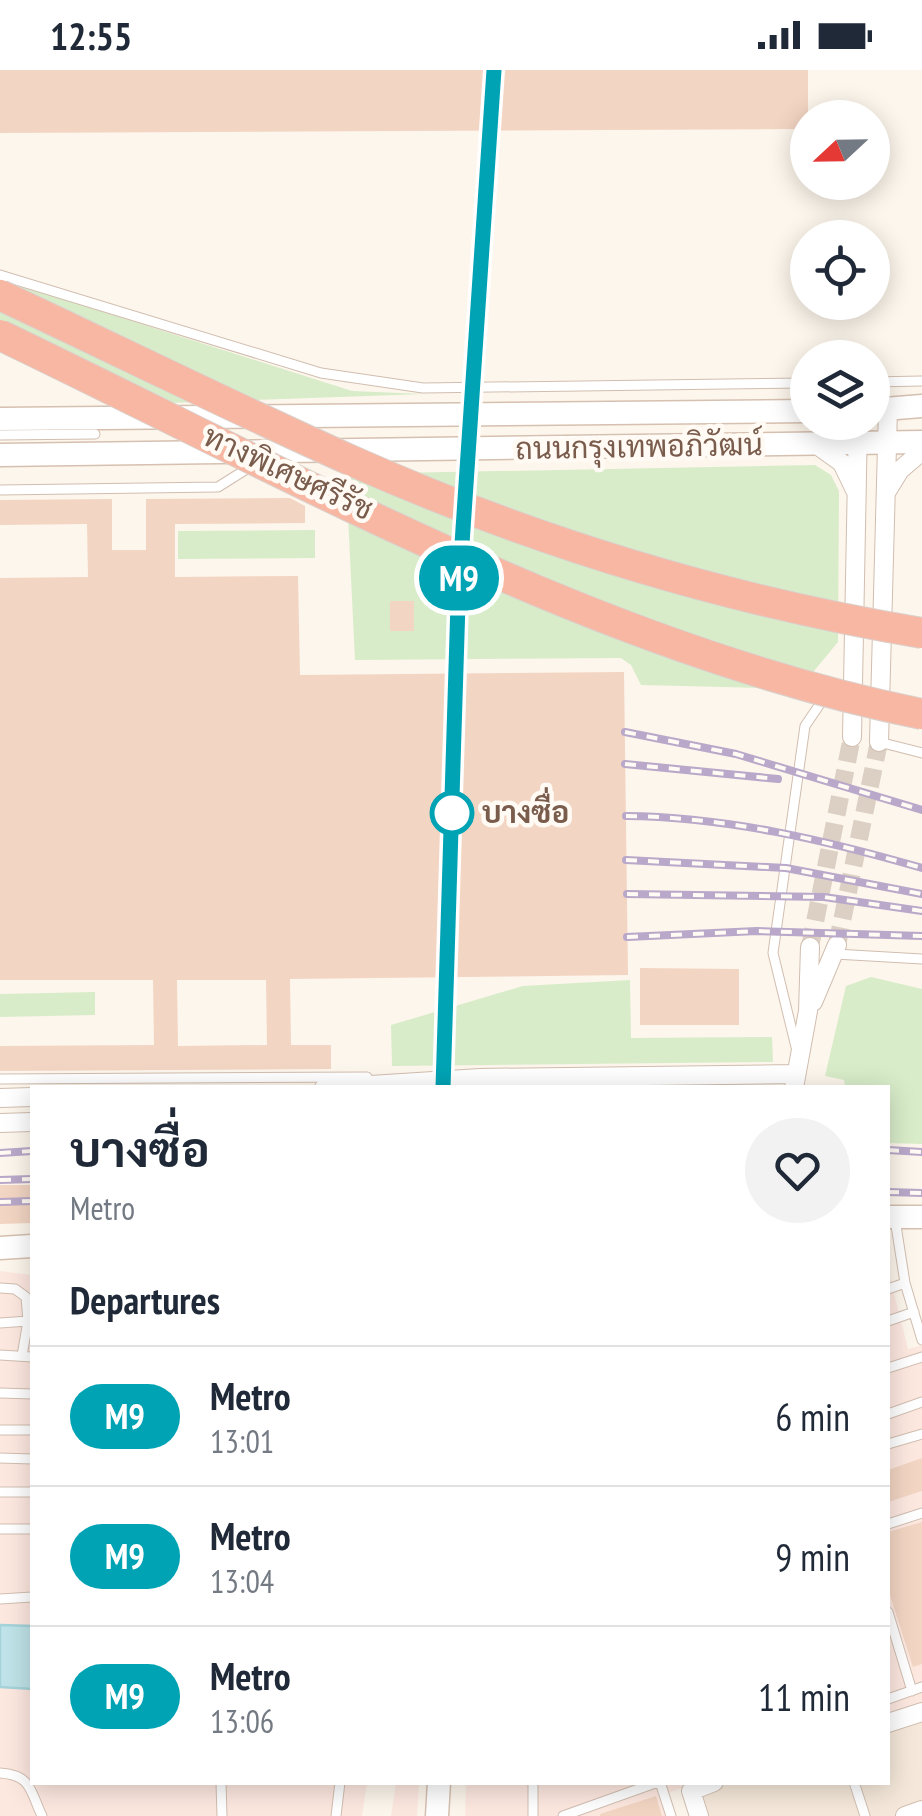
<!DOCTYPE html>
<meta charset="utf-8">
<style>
:root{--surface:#fff;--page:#f2f2f3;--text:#1f2937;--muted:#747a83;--line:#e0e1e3}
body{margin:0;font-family:"PT Sans Narrow",Sarabun,sans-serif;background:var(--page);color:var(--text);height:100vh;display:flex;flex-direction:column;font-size:38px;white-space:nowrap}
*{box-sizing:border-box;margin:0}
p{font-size:32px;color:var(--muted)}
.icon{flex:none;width:55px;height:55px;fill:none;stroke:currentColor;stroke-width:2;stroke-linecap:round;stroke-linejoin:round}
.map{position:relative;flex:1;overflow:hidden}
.sheet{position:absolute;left:30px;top:1015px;width:860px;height:700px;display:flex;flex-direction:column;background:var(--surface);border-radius:0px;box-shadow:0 5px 25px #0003}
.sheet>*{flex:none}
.badge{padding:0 20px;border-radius:32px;font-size:35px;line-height:65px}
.needle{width:65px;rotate:248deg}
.tools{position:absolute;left:790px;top:30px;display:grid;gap:20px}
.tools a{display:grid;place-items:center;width:100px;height:100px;border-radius:50%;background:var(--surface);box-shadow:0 5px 25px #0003;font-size:50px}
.map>.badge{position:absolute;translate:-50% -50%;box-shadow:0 0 0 5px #fff}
h2{padding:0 40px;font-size:38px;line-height:90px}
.round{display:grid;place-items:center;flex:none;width:105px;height:105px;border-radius:52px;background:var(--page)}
.headline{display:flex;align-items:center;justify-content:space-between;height:170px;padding:0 40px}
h1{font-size:48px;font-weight:700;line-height:75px}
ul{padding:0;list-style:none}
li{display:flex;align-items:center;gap:30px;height:140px;padding:0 40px;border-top:2px solid var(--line)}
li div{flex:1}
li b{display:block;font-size:38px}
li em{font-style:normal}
li .badge{min-width:110px;font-weight:700;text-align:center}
.status{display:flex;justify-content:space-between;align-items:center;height:70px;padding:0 50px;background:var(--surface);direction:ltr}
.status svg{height:28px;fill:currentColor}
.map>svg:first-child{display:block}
</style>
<div class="status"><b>12:55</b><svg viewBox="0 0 49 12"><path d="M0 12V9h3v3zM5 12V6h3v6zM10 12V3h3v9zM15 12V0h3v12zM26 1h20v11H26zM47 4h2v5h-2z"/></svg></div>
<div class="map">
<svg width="922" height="1746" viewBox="0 0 922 1746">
<rect width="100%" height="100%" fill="#fdf6ec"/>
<path fill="#f5e8da" d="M922,1648V1738L898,1746H868L857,1713L888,1712V1659Z
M732,1713H848L860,1746H703L696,1725Z"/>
<path fill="#fde8e0" d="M888,1199L908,1279L922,1275V1632L888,1645Z
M0,1201L32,1205V1712L367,1713L362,1746H0Z
M396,1713H419L417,1746H391Z
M466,1713H697L668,1723L676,1746H465Z"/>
<path fill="#d8ecc9" d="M0,209L352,321L424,324L110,335L0,281Z
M815,395L831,405L839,421L838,572L799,619L641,615L631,595L621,588L355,590L346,404Z
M315,460V488L178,489V461Z
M871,907L922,919V1074L888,1073V1018L845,1017L844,1010L825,1006L846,916Z
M630,910L631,968L772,967L773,992L392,996L391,955L523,916Z
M95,922V945L0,947V924Z"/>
<path fill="#bfe3e8" stroke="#a5d3da" stroke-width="2.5" d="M0,1555L32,1556V1619L0,1617Z"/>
<path fill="#f3d5c3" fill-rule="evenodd" d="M0,0H808V59L0,63Z
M290,428L305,436V453L175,454V507L298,506L300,605L624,602L628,905L290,909L291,975H331V999L0,1001V976L154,975L153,910H0V508L88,507L87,454L0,455V430L112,429V480H146V429ZM177,910H266L267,975L178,976Z
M390,531H414V561H390Z
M640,898L739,899V955H640Z
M0,1115H32V1153L0,1154Z
M922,1388V1421L888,1432V1400Z
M922,1452V1594L913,1597L888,1519V1462Z
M656,1726L662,1746H600V1744Z"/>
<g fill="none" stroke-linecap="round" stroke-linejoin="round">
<path stroke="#dcd0c4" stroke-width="18" stroke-dasharray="18 9" stroke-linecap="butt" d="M837,875L879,672
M810,877L852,667"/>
<g stroke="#d1beb0" stroke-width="11">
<path id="lane" d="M0,205L321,303L423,318L808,313
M872,312L922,311
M0,365L95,364
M0,420L218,417L253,395
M879,672L922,683
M835,884L922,889
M796,977L773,883L805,656L824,628
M0,1009L367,1007
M895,1149L905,1213L922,1270
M0,1218L15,1219L26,1227L28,1251L22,1286
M888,1219L905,1213
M888,1251L914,1242
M0,1253L28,1251
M0,1285L32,1287
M888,1298L922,1287
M0,1323L32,1324
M888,1344L922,1332
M0,1360H32
M888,1374L922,1364
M0,1388L32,1389
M0,1422H32
M888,1454L922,1443
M0,1459H32
M0,1529L32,1527
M888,1542L912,1621
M888,1629L922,1617
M0,1703C32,1705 30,1721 42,1746
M221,1712L222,1746
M533,1712V1746
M660,1712L671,1746
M854,1712L865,1746
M336,1746L340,1712
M563,1746L658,1712"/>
</g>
<g stroke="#d1beb0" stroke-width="20">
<path id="street" d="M817,375L842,393L855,420
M887,421L900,400L922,381
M852,667L858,352
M879,672L888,339
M813,932L837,875
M324,1018L480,1008L796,1004
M794,1018L808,941L810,877
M0,1028L32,1027
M0,1053L32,1052
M888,1653L922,1642
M699,1746L691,1721L714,1712
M905,1746L922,1740"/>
</g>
<g stroke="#d6c0b0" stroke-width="25">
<path id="secondary" d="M872,340L922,336
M0,349L808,341
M0,385L922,372
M888,1147H922
M0,1178L32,1176
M437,1746L439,1712"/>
</g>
<use href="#lane" stroke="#fff" stroke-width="9"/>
<use href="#street" stroke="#fff" stroke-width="18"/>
<use href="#secondary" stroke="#fff" stroke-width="22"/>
<g stroke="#b9a8c9" stroke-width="8">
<path id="rail" d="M625,662L736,684L922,740
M625,694L778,709
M626,746C727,747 825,770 922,798
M626,790L786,798L922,824
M627,824L824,827L922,841
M627,867L757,861L922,866
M888,1080L922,1082
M0,1083L32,1081
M0,1110L32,1109
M888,1122L922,1123
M0,1132L32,1131"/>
</g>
<use href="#rail" stroke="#fffaf3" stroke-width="4" stroke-dasharray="11" stroke-linecap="butt"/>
<g stroke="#dad1cd" stroke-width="32" stroke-linecap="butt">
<path id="highway-bridge" d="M0,225C117,280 232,337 350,390C532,471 725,530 922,563
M0,265C294,406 600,579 922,644"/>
</g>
<use href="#highway-bridge" stroke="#f7b7a3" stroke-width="30"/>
</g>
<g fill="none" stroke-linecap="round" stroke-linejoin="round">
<g stroke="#fff" stroke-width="22">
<path id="line" d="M443,1018L458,533L494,0"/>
</g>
<use href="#line" stroke="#00a3b4" stroke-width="15"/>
</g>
<circle fill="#fff" stroke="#00a3b4" stroke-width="5" cx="452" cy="743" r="20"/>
<g text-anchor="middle" stroke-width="9" stroke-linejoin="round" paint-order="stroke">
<g font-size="30" fill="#7a5c4d" stroke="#fffaf3">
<text transform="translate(639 377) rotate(-1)" y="10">ถนนกรุงเทพอภิวัฒน์</text>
<text transform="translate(288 403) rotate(25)" y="10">ทางพิเศษศรีรัช</text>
</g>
<g font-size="30" font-weight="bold" fill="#7a5c4d" stroke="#fffaf3" text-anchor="start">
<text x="482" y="753">บางซื่อ</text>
</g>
</g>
</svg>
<div class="tools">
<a><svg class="needle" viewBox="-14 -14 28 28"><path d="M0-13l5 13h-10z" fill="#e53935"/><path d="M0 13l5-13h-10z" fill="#747a83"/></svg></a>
<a><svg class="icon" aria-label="locate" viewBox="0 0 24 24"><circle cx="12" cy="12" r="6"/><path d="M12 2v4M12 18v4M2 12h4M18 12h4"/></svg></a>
<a><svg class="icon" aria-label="layers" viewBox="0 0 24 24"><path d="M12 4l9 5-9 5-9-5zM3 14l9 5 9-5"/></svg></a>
</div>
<b class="badge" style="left:459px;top:508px;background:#00a3b4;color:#fff">M9</b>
<section class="sheet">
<div class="headline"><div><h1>บางซื่อ</h1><p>Metro</p></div><a class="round"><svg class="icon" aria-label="heart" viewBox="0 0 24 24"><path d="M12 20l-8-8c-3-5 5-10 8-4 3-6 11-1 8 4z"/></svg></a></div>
<h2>Departures</h2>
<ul>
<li><span class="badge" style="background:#00a3b4;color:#fff">M9</span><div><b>Metro</b><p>13:01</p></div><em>6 min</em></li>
<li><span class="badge" style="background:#00a3b4;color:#fff">M9</span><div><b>Metro</b><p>13:04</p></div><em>9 min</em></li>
<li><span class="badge" style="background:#00a3b4;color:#fff">M9</span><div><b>Metro</b><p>13:06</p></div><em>11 min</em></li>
</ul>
</section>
</div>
